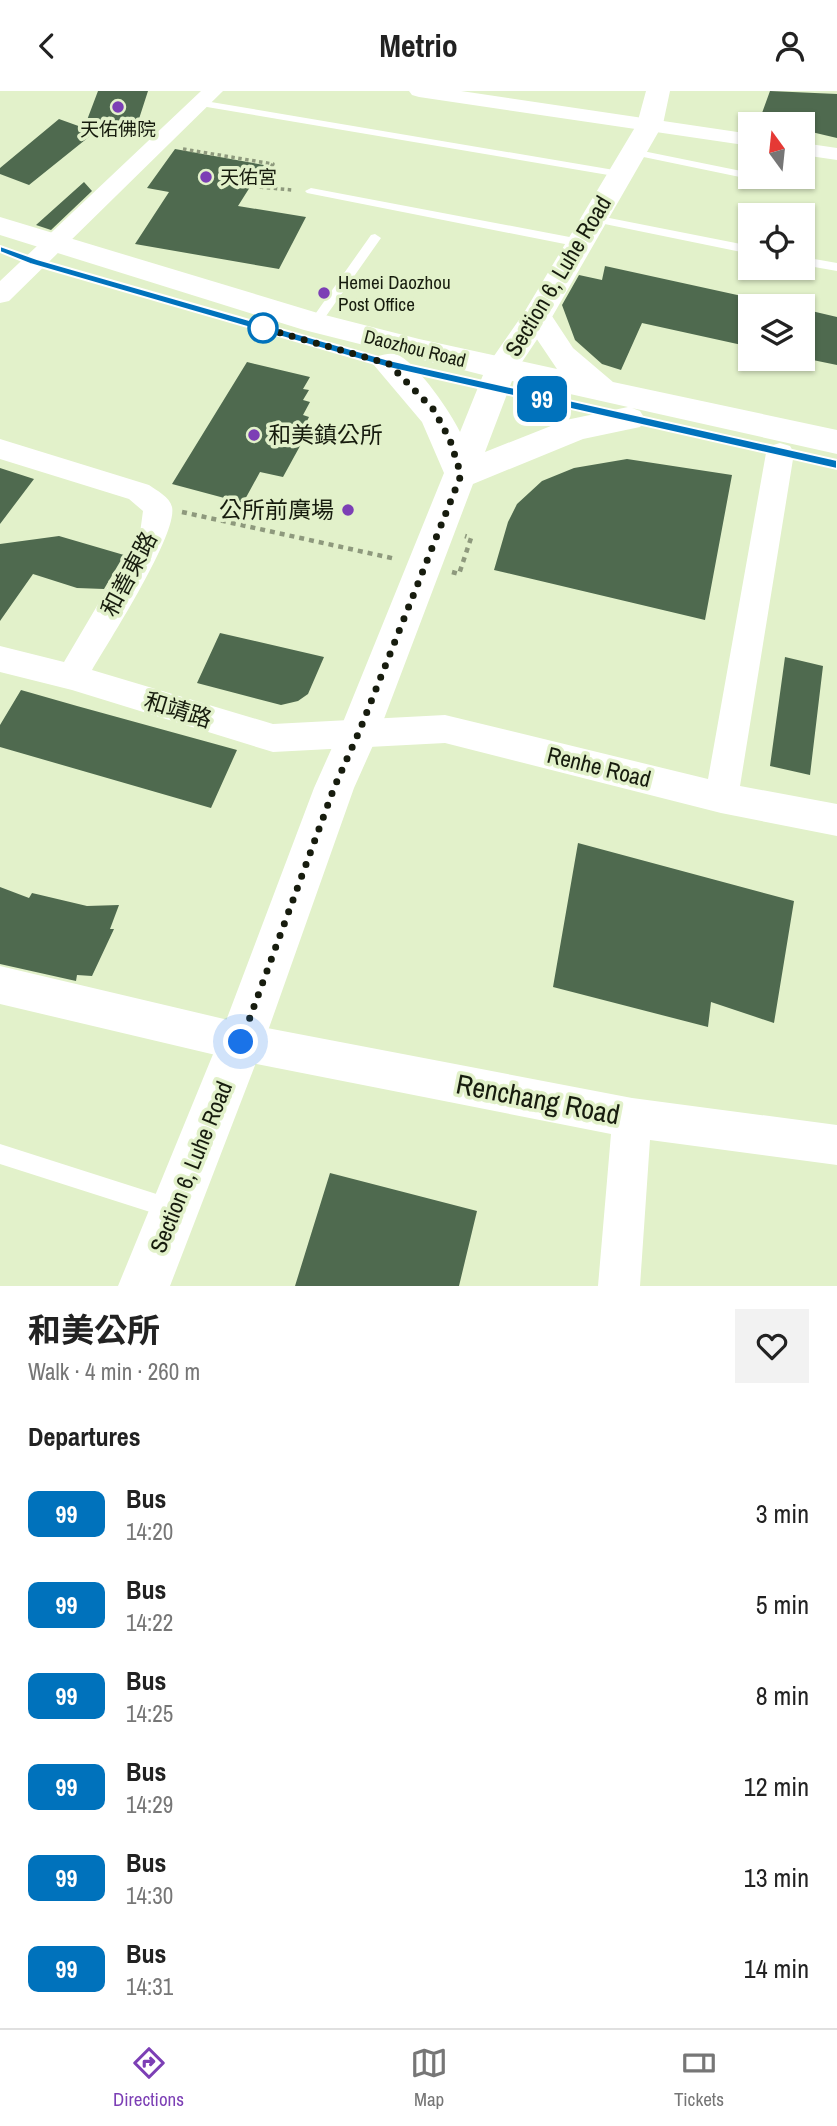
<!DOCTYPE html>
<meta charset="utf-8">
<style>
:root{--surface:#fff;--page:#f2f2f2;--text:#222;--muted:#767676;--line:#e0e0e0;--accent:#7c3fb5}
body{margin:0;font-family:"Archivo Narrow","Noto Sans TC",sans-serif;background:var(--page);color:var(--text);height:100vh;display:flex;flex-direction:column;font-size:26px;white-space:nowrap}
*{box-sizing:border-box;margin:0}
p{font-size:23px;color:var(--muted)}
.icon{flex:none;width:38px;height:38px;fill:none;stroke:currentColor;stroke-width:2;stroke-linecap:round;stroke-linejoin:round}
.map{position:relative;height:1195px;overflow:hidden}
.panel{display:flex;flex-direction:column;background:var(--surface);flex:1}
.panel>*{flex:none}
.badge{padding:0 14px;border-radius:10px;font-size:24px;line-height:46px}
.needle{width:46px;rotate:345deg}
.buttons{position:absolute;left:738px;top:21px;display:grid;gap:14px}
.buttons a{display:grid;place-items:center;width:77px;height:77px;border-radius:0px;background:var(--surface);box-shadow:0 2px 5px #0004;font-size:35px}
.you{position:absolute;width:35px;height:35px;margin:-18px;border:5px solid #fff;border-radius:50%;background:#1a73e8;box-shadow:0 0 0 10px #1a73e833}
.map>.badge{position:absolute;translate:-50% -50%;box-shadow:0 0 0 4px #fff}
h2{padding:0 28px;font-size:26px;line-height:63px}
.round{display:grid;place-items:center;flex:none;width:74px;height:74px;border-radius:0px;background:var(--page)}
.headline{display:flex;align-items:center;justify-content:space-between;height:119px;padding:0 28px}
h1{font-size:33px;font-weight:700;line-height:52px}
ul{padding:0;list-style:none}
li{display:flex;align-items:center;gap:21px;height:91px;padding:0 28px}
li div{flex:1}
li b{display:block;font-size:26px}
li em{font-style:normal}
li .badge{min-width:77px;font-weight:700;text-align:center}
header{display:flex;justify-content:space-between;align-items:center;height:91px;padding:0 28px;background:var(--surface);font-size:32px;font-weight:700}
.dock{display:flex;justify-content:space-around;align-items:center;height:98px;border-top:2px solid var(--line);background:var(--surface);font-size:19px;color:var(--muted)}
.dock a{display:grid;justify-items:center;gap:4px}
.dock .current{color:var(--accent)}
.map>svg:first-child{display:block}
</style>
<header><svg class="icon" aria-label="back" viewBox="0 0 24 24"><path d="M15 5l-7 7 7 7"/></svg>Metrio<svg class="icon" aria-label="person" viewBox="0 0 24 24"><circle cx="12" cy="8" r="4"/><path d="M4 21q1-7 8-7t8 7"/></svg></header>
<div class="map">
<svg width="837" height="1195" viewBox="0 0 837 1195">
<rect width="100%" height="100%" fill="#e2f1ca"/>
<path fill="#4f6a4f" d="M98,0H148L137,34L117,33L115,38H85L95,41L29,94L0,83V77L59,28L84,37Z
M770,0L837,3V47L803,39V33H758Z
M175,58L264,74L238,115L306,126L279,178L135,153L169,101L147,97Z
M84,91L92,100L51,139L36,134Z
M605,175L751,207V256L642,232L621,279L602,273L575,249L562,214L579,184L602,189Z
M803,218L837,226V274L803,267Z
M247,271L310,286L303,298L309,299L303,309L310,311L303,324L309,326L305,334L311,335L283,386L260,381L243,412L172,393Z
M627,368L732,384L705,529L494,479L508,431L517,413L542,390L574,377Z
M0,377L34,388L0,433Z
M59,445L124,464L104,498L77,497L33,483L0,530V453Z
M220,542L324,566L308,603L298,610L281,614L197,592Z
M785,566L823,575L810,684L770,675Z
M21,599L77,615L237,659L211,717L0,656V634Z
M578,752L794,810L774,932L711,911L708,936L553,896Z
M0,796L29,807L32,802L87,815L119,814L110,838H114L92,885L77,884L76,890L0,873Z
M330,1082L477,1120L459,1195H295Z"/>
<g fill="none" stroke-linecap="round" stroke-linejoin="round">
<path stroke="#8e997d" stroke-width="3.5" stroke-dasharray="3.5 3.5" stroke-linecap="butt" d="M183,58L273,73L259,96L292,99"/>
<path stroke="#8e997d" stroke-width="4.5" stroke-dasharray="5 5" stroke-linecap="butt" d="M182,421L396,468
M452,481L459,483L471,447L465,445"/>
<path fill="#fff" fill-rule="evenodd" d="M199,9L620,80L625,83L620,86L195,14V10Z
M633,58L751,82V86H768L784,91L778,94L629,63V59Z
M311,97L580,148L586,152L580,156L307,102L305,100Z
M594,124L751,155V163L590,130V126Z
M375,143L381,147L319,235H311V229L371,144Z
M803,166L837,172V180L803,174Z
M0,1053L172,1108L179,1111L182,1118L179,1125L172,1128L0,1073Z"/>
<path fill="#fff" fill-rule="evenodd" d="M201,0H223L9,210L0,212V190Z
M409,0H461L751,43V55L419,6L412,4Z
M803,52L837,57V69L803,64Z
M0,348L149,394C156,399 170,406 172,416C178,443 109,550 92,579L273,633L445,624L708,688L766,362L770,355L780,352L790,355L794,362L740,695L837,713V745L721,722L445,652L273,661L72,599L0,581V555L64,571L140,442L143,420L129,408L0,368Z
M0,875L241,932L632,1007L837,1034V1074L650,1049L640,1195H598L611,1043L241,970L0,913Z"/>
<path fill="#fff" fill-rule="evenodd" d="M646,0H670L663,33L552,226L512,286L501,289L490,286L485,278L525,220L637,33Z"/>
<path fill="#fff" fill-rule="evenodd" d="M0,126L321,223L419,248L557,278L522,226L526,219L537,216L548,219L573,257L613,291L837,339V363L632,317L640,320L645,328L640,336L583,348L473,393L379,641L354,697L264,951L170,1195H118L218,951L314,697L339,641L444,382L422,331L373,273L378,265C386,263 392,261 400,265C420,277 450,320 460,341L483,284L304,239L0,144ZM512,290L628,316L566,329L485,361Z"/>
</g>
<path fill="#0072bc" stroke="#fff" stroke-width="2" d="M0,155L37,168L389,269L837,369V378L389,277L30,173L0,161Z"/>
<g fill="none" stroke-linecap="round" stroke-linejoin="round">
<path stroke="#171c0e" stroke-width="7" stroke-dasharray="0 12.6" d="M241,951L334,697L359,641L461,384L450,349L434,319L389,273L260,236L263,237"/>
</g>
<g fill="#7c3fb5" stroke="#e2f1ca" stroke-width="2.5">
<circle cx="118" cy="16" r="7"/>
<circle cx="206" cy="86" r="7"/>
<circle cx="324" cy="202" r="7"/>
<circle cx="254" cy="344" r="7"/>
<circle cx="348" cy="419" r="7"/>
</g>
<circle fill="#fff" stroke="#0072bc" stroke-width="3.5" cx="263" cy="237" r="14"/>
<g text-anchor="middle" stroke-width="7" stroke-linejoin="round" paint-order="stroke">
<g font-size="19" fill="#171c0e" stroke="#e2f1ca" text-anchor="start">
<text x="118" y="45" text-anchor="middle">天佑佛院</text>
<text x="220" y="93">天佑宮</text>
<text x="338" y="198">Hemei Daozhou<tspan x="338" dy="22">Post Office</tspan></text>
</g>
<g font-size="19" fill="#171c0e" stroke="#e2f1ca">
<text transform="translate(415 257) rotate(14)" y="7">Daozhou Road</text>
</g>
<g font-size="23" fill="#171c0e" stroke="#e2f1ca">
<text transform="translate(558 185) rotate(-59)" y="8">Section 6, Luhe Road</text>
<text transform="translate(129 483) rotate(-62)" y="8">和善東路</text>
<text transform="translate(178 619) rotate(17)" y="8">和靖路</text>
<text transform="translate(599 676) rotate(14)" y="8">Renhe Road</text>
<text transform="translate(191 1076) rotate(-68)" y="8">Section 6, Luhe Road</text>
</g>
<g font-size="23" fill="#171c0e" stroke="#e2f1ca" text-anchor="start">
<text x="268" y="352">和美鎮公所</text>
<text x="334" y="427" text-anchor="end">公所前廣場</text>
</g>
<g font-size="28" fill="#171c0e" stroke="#e2f1ca">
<text transform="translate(538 1008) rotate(11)" y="10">Renchang Road</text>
</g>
</g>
</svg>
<div class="buttons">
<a><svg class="needle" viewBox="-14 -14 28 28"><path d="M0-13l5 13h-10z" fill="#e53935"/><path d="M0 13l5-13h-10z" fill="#767676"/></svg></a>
<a><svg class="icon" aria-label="locate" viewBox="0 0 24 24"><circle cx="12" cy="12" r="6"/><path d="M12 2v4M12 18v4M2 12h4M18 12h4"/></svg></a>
<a><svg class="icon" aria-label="layers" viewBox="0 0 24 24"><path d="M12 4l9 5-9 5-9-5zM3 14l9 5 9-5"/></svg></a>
</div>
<div class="you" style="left:241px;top:951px"></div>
<b class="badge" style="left:542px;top:308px;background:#0072bc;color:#fff">99</b>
</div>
<section class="panel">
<div class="headline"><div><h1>和美公所</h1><p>Walk · 4 min · 260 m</p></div><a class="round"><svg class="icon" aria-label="heart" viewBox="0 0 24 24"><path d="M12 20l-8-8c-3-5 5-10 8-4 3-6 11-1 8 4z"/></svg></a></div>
<h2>Departures</h2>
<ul>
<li><span class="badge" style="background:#0072bc;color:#fff">99</span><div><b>Bus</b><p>14:20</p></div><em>3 min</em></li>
<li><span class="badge" style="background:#0072bc;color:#fff">99</span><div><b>Bus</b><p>14:22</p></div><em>5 min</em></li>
<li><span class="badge" style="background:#0072bc;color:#fff">99</span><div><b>Bus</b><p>14:25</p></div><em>8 min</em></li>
<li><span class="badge" style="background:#0072bc;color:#fff">99</span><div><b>Bus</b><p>14:29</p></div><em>12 min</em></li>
<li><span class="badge" style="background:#0072bc;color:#fff">99</span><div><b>Bus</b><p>14:30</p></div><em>13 min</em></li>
<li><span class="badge" style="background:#0072bc;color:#fff">99</span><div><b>Bus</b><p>14:31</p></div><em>14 min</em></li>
</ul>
</section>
<nav class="dock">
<a class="current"><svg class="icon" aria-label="directions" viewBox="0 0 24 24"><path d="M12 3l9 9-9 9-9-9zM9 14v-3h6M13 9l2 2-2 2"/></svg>Directions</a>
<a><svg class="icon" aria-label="map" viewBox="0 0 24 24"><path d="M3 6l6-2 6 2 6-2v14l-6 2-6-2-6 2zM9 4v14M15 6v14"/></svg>Map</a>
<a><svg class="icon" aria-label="tickets" viewBox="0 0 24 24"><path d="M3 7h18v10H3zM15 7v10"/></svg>Tickets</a>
</nav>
